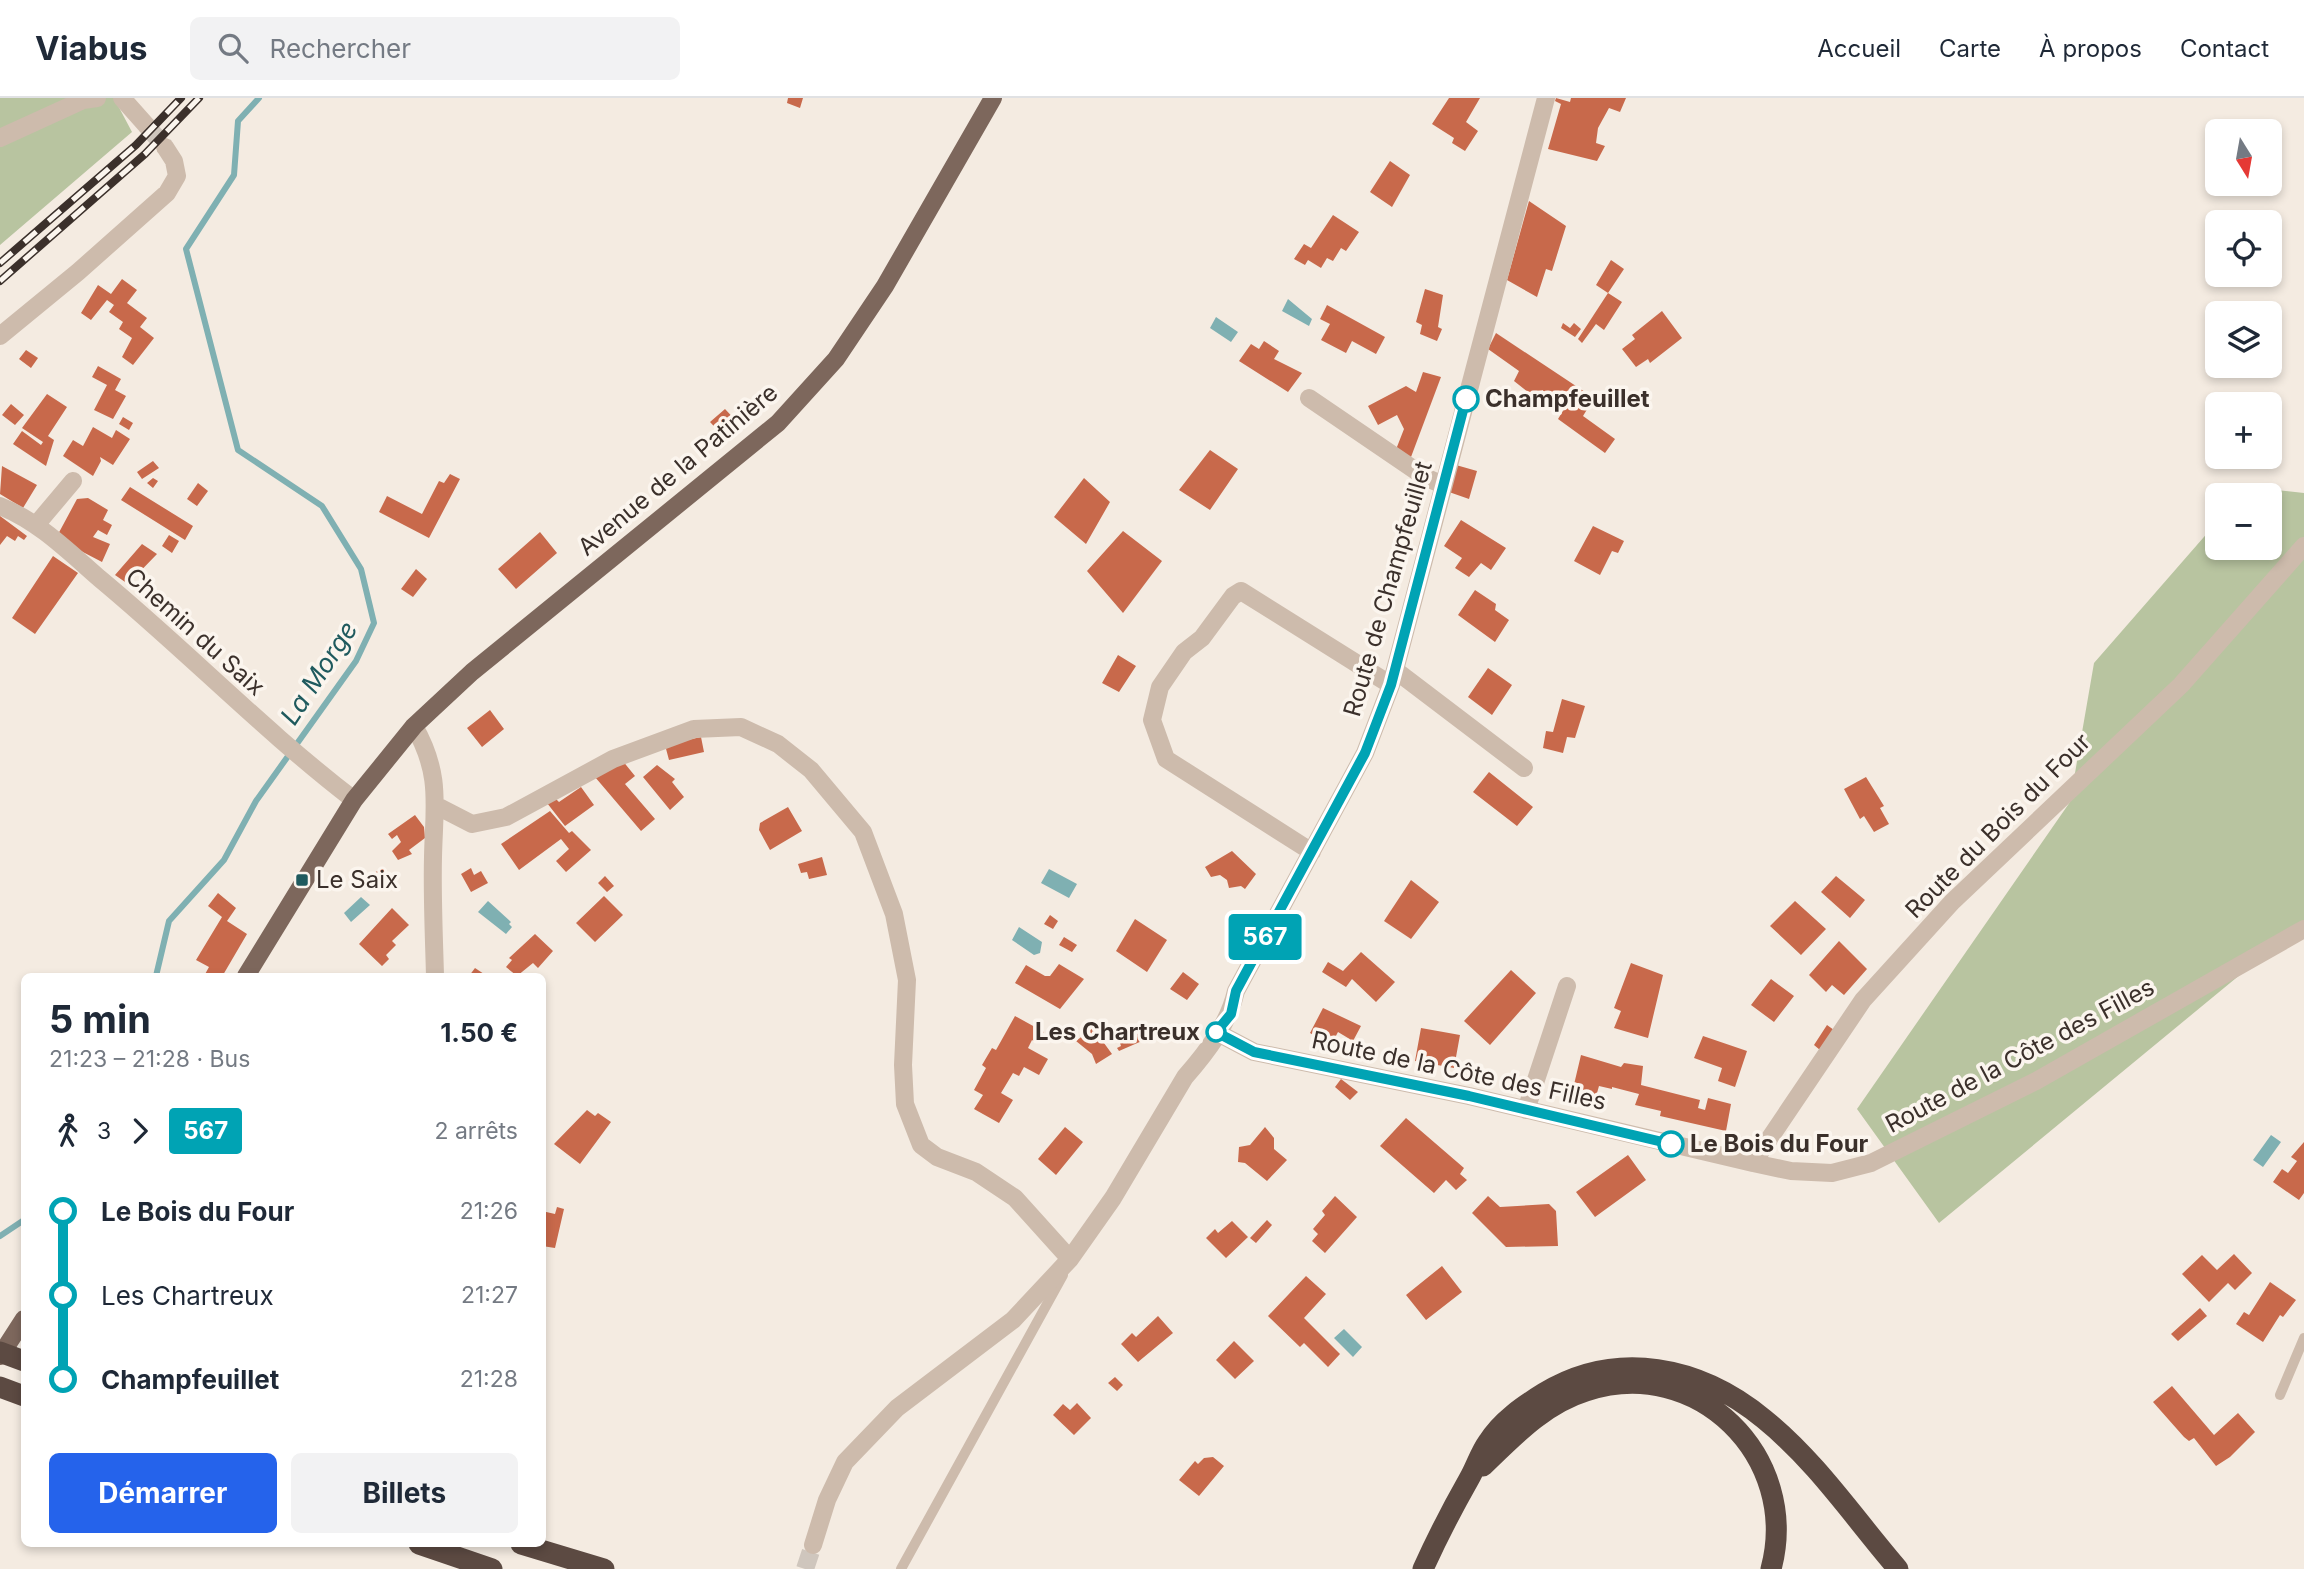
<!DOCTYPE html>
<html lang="fr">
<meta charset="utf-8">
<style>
:root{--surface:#fff;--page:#f2f2f3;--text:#1f2937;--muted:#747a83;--line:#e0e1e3;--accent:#2563eb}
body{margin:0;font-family:Inter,sans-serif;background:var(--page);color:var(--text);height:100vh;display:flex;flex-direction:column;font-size:26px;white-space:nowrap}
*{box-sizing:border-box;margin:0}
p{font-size:23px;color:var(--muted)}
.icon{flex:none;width:38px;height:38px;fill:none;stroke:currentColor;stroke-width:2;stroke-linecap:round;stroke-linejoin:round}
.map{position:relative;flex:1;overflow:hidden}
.drawer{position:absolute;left:21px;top:875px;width:525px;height:574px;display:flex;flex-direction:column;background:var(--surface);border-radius:10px;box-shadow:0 4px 10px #0003}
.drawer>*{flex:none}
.badge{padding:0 14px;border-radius:5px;font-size:24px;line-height:46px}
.needle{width:46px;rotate:169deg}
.tools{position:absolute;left:2205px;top:21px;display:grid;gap:14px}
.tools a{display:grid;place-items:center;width:77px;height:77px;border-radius:10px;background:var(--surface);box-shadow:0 4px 10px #0003;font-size:35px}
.map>.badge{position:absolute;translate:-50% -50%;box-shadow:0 0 0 4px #fff}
.legs{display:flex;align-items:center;gap:10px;height:77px;padding:0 28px;font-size:23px}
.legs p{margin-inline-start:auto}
.headline{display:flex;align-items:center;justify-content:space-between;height:119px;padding:0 28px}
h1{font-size:38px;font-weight:700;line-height:52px}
.button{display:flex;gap:14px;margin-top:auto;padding:14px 28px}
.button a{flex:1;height:80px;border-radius:10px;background:var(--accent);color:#fff;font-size:28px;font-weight:700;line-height:80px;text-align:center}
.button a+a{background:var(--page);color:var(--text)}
ul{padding:0 28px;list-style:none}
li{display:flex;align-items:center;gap:24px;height:84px;font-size:26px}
li i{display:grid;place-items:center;width:10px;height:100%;margin:0 9px;background:currentColor}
li i::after{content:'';width:18px;height:18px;margin:-9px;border:5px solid;border-radius:50%;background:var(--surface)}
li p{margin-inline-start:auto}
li:first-child i{background:linear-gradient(#0000 50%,currentColor 0)}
li:last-child i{background:linear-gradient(currentColor 50%,#0000 0)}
header{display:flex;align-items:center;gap:42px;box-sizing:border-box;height:98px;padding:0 35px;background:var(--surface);border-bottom:2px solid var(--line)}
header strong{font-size:33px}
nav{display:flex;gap:38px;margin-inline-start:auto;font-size:24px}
.search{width:490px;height:63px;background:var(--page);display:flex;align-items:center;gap:18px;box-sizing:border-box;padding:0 24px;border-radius:10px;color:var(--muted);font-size:26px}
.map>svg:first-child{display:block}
</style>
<header>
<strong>Viabus</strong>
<div class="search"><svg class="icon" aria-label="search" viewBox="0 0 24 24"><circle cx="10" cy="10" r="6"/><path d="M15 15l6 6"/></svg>Rechercher</div>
<nav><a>Accueil</a><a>Carte</a><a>À propos</a><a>Contact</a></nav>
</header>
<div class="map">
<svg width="2304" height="1471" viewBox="0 0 2304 1471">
<rect width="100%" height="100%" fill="#f4ebe1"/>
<path fill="#b8c4a0" d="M0,0H114L132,34L0,147Z
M2249,389L2304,395V824L1939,1125L1857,1011L2070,704L2094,565L2217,424V450H2270V397H2241Z"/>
<path fill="#7fb0b2" d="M1288,201L1312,221L1309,228L1282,213Z
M1216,219L1238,234L1231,244L1210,230Z
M1049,771L1077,786L1069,800L1041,785Z
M361,799L370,807L351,824L344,815Z
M488,803L511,824L509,826L512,829L506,836L478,814Z
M1019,829L1042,844L1040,855L1034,857L1012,842Z
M2271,1037L2281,1044L2263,1069L2253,1062Z
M1344,1231L1362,1249L1353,1259L1334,1240Z"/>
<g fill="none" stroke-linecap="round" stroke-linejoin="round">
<path stroke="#7fb0b2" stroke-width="6" d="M156,878L169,823L224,762L256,703L356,563L374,525L361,471L322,408L238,352L186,151L234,77L238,23L259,0
M0,1138L24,1122"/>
</g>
<path fill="#c8694b" d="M788,0H803L800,10L787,5Z
M1449,0H1480L1466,24L1478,33L1465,53L1452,45L1454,40L1432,26Z
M1556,0L1570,4L1571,0H1626L1620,14L1609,10L1598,30L1596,45L1605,48L1597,63L1548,51L1561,6L1555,3Z
M1390,63L1410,77L1392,109L1370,94Z
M1529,103L1566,128L1552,173L1546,171L1537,199L1507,182Z
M1333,117L1359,134L1346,153L1341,150L1333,163L1327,160L1321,170L1308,162L1305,167L1294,161L1304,146L1311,150Z
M1611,162L1624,171L1608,195L1596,187Z
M122,181L137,192L127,205L147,220L140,229L154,240L133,267L122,259L132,240L119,231L123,224L109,214L114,207L107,202L91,222L81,215L98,187L111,196Z
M1425,191L1443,197L1438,229L1442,231L1437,243L1420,236L1422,227L1416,224Z
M1608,195L1622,204L1604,232L1596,226L1582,245L1578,241Z
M1327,207L1385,239L1376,256L1352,243L1346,255L1321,242L1330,226L1320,221Z
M1662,213L1682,240L1650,265L1648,261L1636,269L1622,251L1635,241L1632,237Z
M1563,225L1570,230L1574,225L1581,231L1575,239L1561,230Z
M1496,235L1594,300L1583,318L1615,341L1605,355L1558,321L1566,308L1542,292L1533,305L1526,300L1529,295L1514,283L1519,273L1488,251Z
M1264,243L1279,253L1274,261L1302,275L1288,294L1239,263L1251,246L1259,251Z
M26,252L38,260L31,270L19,261Z
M98,268L121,281L115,292L126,298L113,321L94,312L107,287L92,279Z
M1423,274L1441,279L1411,359L1395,354L1404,331L1397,317L1378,327L1368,308L1406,288L1416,294Z
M47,296L67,309L48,338L54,342L46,368L13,346L22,333L41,347L43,344L22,330Z
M11,306L24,317L15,327L2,317Z
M725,311L741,328L726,341L710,324Z
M123,319L133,325L129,332L119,326Z
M93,329L112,340L116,332L130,341L113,367L100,359L101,363L93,378L63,358L73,342L83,348Z
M1210,352L1238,371L1210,412L1179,392Z
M153,363L159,370L142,381L137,374Z
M1456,367L1477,373L1469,401L1449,394Z
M2,368L37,387L23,410L0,396Z
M450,376L460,381L429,440L379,414L387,398L422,416L439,383L444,385Z
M153,380L158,383L153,390L147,385Z
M1084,380L1110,404L1086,446L1054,419Z
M198,385L208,393L197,408L187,401Z
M130,389L193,428L185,442L121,402Z
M88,400L108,412L103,422L112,427L107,437L98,432L93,439L110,446L102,464L56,440L77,401Z
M0,418L27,438L24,442L18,438L15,443L7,438L0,447Z
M1461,422L1506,450L1491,472L1481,465L1469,479L1455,470L1462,460L1444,448Z
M1593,428L1624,443L1618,455L1612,453L1600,477L1574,463Z
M1123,433L1162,463L1123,515L1087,473Z
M540,434L557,455L516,491L498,471Z
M169,437L179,443L172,455L162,448Z
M142,446L157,456L128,486L115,477Z
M53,458L78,475L35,536L12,520Z
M416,471L427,481L413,499L401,491Z
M1475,492L1496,506L1495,512L1509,522L1495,544L1458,517Z
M1118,557L1136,568L1119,594L1102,585Z
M1488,570L1512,587L1492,617L1468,599Z
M1562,601L1585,608L1575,640L1567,639L1563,655L1543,650L1546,633L1553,634Z
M490,612L504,631L482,649L467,630Z
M701,639L704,654L669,662L665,647Z
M622,662L635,678L625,686L655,721L641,733L595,679Z
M657,667L675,681L672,684L684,699L670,712L643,679Z
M1489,674L1533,709L1517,728L1473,694Z
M1866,679L1884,708L1880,710L1889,726L1874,734L1864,718L1860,721L1844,691Z
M581,689L594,707L565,728L547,705L554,699L559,704Z
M788,709L802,733L770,752L759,732L760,725Z
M550,713L569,735L572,733L591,752L566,774L556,763L569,751L561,741L519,772L501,746Z
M415,717L424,729L425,740L409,752L412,756L398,762L392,753L401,744L397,737L392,741L388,736Z
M1232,753L1256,776L1245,791L1241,788L1229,790L1227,782L1220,777L1211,779L1205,769Z
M822,759L827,777L809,781L807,774L801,775L798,766Z
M384,770L388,780L367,792L361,781Z
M471,770L474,777L481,773L488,785L471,794L461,776Z
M605,778L614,788L607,794L598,785Z
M1836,778L1865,802L1850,820L1821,794Z
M1411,782L1439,804L1411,841L1384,823Z
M218,795L236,810L227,823L247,836L223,877L204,878L209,869L196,862L222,819L208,808Z
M604,798L623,817L595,844L576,825Z
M1795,803L1826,831L1801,857L1770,828Z
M392,810L409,827L392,843L396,847L386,857L389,861L382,868L359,846Z
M1050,817L1058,823L1053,831L1044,826Z
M1135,821L1167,842L1147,874L1116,853Z
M535,836L553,853L538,870L533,865L517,878L506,869L512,862L509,860Z
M1064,839L1077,847L1072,854L1059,847Z
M1839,843L1867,871L1844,897L1832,887L1826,894L1809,877Z
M1361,854L1395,884L1376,904L1352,881L1346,889L1322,874L1328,864L1343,873Z
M1631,865L1663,877L1648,940L1614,930L1621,913L1614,910Z
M1059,866L1084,881L1060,911L1015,885L1026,867L1045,878H1050Z
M475,870L487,878H469Z
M1511,872L1536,895L1490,947L1464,923Z
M1183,874L1199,886L1187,902L1170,891Z
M1771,881L1794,898L1774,924L1751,907Z
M1323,910L1361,928L1353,943L1338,934L1331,947L1310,935Z
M1015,918L1044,934L1037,945L1032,942L1028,950L1048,961L1039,977L1024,969L1019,978L1013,975L1001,995L1013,1002L999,1025L974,1011L983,997L974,992L986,970L982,967L992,950L996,952Z
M1135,927L1142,943L1119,953L1117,950L1121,948L1117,936Z
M1827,927L1834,932L1820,952L1814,947Z
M1093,930L1112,956L1096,966L1092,956L1076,943Z
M1421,930L1460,937L1454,970L1415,963Z
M1703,938L1747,953L1735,989L1718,983L1722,970L1694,960Z
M1581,957L1621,969L1624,965L1643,968L1641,987L1700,1002L1698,1010L1705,1012L1708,1000L1731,1006L1726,1033L1660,1018L1661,1013L1635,1007L1639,996L1612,989V991L1599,988L1595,1002L1572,995Z
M1341,981L1358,994L1350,1002L1335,989Z
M587,1012L595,1018L598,1015L611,1024L580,1066L554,1046Z
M1406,1020L1464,1070L1460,1076L1467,1082L1456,1092L1446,1082L1434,1095L1380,1048Z
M1065,1029L1083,1044L1056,1077L1038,1061Z
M1265,1029L1274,1040V1051L1287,1062L1267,1083L1245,1065L1238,1064L1239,1049L1250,1047Z
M2304,1044V1095L2299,1102L2273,1084L2282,1071L2288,1075L2297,1063L2291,1059Z
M1628,1057L1646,1082L1595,1119L1576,1094Z
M1335,1098L1357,1119L1325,1155L1312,1143L1318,1136L1313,1131L1325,1117L1322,1113Z
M1488,1098L1500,1109L1549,1106L1556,1113L1558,1148L1506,1149L1472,1115Z
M557,1109L564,1111L555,1150L542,1148V1113L555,1116Z
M1267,1122L1272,1127L1256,1145L1250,1140Z
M1232,1123L1248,1139L1226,1160L1206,1140L1215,1131L1218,1135Z
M2234,1156L2252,1175L2235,1192L2228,1185L2209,1204L2182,1176L2202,1157L2217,1172Z
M1442,1168L1462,1194L1426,1222L1406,1197Z
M1306,1178L1326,1196L1304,1220L1340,1256L1328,1269L1304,1245L1300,1249L1268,1218Z
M2270,1184L2296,1202L2283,1219L2280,1217L2263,1244L2236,1226L2244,1214L2249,1217Z
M2200,1210L2207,1218L2178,1243L2171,1236Z
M1158,1218L1173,1235L1138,1264L1121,1246L1132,1235L1136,1239Z
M1234,1243L1254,1263L1235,1281L1216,1262Z
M1115,1279L1123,1287L1117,1293L1108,1285Z
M2172,1288L2214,1337L2238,1315L2255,1334L2230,1359L2216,1368L2194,1340L2189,1343L2184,1339L2153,1304Z
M1077,1305L1091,1320L1074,1337L1053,1317L1063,1306L1070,1312Z
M1213,1359L1224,1368L1199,1398L1179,1382L1195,1363L1198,1366L1204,1360Z"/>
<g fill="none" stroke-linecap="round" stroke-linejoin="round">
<path stroke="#cfc6bd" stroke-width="18" stroke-dasharray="18 9" stroke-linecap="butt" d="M146,27L165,49
M805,1471L813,1447"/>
<path stroke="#cdbbac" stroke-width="10" d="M2280,1297L2304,1240
M901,1471L1063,1177"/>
<path stroke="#cdbbac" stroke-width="18" d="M122,0L146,27
M0,40L83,2L97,0
M0,238L78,174L167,95L177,78L174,63L165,49
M1309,300L1425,379L1443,387
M0,408C38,423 68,453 99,480C186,552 264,633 354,702
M36,427L73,383
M1395,572L1524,670
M414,628C442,677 434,708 433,759C432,799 434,839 435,878
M437,708L472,726L506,719L613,661L694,631L741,629L778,646L811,672L863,734L894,816L907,882L903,967L905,1006L921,1047L937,1059L976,1074L1015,1100L1070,1161
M1312,754L1166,661L1152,622L1160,589L1184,554L1202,540L1233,498L1241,493L1391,587
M1216,934L1254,954L1469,998L1753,1065L1791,1073L1832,1075L1871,1065L2036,983L2304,831
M1526,1012L1567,888
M1753,1065L1863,902L1952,804L2181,587L2304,448
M813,1447L827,1402L845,1364L897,1310L1013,1222L1070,1161L1113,1100L1185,979C1207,954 1229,925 1236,893L1365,655L1391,587L1546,0"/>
<path stroke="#7d675c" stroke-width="18" d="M246,878L354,702L414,628L472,574L778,325L836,261L885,188L993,0
M0,1258L24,1221"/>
<path stroke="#5c4a42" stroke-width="21" d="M0,1289L24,1298
M1483,1368C1514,1338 1544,1306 1586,1293C1697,1256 1801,1359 1771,1471
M419,1446L492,1471
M521,1446L604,1471
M1423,1471C1437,1440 1452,1411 1469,1381C1476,1369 1480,1355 1488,1344C1501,1323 1523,1308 1544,1295C1617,1251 1700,1268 1764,1321C1817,1364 1854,1420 1898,1471"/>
<g stroke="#3b302b" stroke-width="8">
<path id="rail" d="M0,165L136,47L181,0
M0,183L145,56L199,0"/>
</g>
<use href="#rail" stroke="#fbf5ee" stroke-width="5" stroke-dasharray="16" stroke-linecap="butt"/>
<path stroke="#5c4a42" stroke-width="21" d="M0,1254L24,1263"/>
</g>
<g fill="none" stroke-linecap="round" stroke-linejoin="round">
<g stroke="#fff" stroke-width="16">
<path id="line-1" d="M1466,301L1391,587L1365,655L1236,893L1231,916L1216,934L1254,954L1469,998L1671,1046"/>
</g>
<use href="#line-1" stroke="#00a3b4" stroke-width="10"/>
</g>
<g fill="#fff" stroke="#00a3b4" stroke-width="3.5">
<circle cx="1466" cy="301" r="12"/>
<circle cx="1216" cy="934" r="9"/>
<circle cx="1671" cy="1046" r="12"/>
</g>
<rect fill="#1f5a5e" stroke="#fbf5ee" stroke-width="2.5" x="295" y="775" width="14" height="14" rx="3.5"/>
<g text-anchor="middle" stroke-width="7" stroke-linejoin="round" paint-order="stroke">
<g font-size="24" font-weight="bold" fill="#3b302b" stroke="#fbf5ee" text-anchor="start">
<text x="1485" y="309">Champfeuillet</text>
<text x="1200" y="942" text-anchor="end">Les Chartreux</text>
<text x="1690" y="1054">Le Bois du Four</text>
</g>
<g font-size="24" fill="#3b302b" stroke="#fbf5ee">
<text transform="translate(678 372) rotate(-40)" y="8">Avenue de la Patinière</text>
<text transform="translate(1388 491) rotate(-74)" y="8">Route de Champfeuillet</text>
<text transform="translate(195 534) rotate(42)" y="8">Chemin du Saix</text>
<text transform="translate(1998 728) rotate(-45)" y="8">Route du Bois du Four</text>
<text transform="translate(2020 958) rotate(-28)" y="8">Route de la Côte des Filles</text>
<text transform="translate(1459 973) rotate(12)" y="8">Route de la Côte des Filles</text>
</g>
<g font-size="24" fill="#3b302b" stroke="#fbf5ee" text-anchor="start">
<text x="316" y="790">Le Saix</text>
</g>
<g font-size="26" font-style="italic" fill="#1f5a5e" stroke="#fbf5ee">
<text transform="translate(319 575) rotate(-57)" y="9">La Morge</text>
</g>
</g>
</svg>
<div class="tools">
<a><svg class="needle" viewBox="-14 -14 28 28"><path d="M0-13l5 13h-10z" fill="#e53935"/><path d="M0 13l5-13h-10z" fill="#747a83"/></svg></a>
<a><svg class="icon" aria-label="locate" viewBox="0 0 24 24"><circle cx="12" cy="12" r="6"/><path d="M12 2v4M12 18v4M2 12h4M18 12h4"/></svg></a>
<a><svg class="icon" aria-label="layers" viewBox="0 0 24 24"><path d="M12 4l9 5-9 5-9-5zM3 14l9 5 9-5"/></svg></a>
<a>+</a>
<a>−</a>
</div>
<b class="badge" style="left:1265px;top:839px;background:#00a3b4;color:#fff">567</b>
<section class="drawer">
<div class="headline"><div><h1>5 min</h1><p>21:23 – 21:28 · Bus</p></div><b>1.50 €</b></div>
<div class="legs"><svg class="icon" aria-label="walk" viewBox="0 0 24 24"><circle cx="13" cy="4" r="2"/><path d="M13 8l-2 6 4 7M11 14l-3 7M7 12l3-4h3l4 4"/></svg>3<svg class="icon" aria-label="forward" viewBox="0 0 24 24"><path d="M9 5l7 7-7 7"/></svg><b class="badge" style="background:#00a3b4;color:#fff">567</b><p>2 arrêts</p></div>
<ul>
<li><i style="color:#00a3b4"></i><b>Le Bois du Four</b><p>21:26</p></li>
<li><i style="color:#00a3b4"></i><span>Les Chartreux</span><p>21:27</p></li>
<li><i style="color:#00a3b4"></i><b>Champfeuillet</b><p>21:28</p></li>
</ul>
<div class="button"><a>Démarrer</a><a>Billets</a></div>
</section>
</div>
